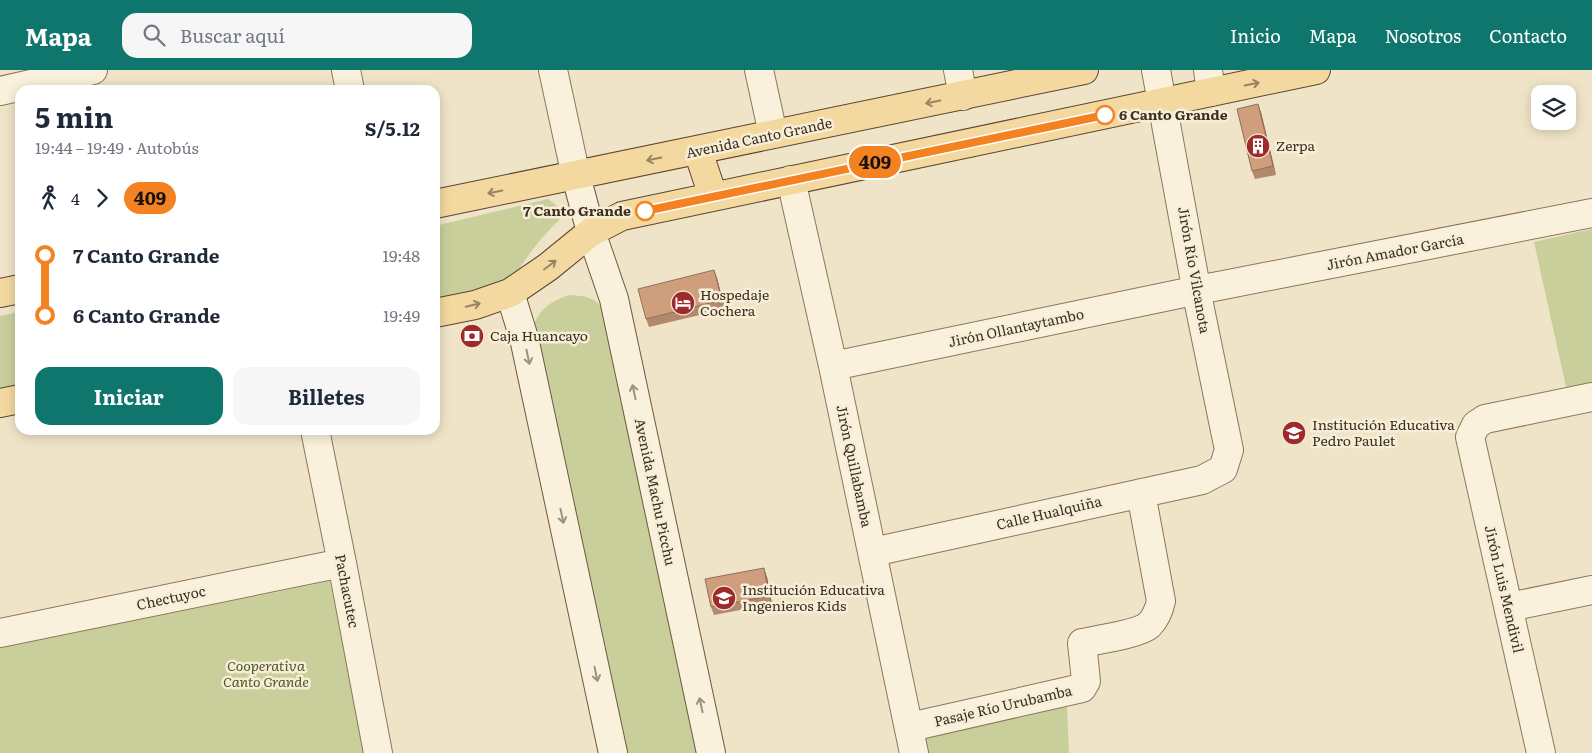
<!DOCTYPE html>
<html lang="es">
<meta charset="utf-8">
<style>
:root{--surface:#fff;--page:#f6f6f7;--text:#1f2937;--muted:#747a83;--accent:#0f766e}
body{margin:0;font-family:Literata,serif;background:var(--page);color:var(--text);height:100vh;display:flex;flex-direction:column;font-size:19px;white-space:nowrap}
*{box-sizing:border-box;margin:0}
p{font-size:16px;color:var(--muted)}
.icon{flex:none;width:28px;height:28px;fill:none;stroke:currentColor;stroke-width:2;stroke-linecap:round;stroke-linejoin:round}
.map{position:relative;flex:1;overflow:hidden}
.drawer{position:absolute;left:15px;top:15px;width:425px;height:350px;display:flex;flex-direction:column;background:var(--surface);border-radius:15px;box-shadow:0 2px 12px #0003}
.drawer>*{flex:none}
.badge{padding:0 10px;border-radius:16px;font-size:18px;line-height:32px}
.buttons{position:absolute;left:1531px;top:15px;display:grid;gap:10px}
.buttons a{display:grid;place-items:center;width:45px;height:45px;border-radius:10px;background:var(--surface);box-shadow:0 2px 12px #0003;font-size:25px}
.map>.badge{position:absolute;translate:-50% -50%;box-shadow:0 0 0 2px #fff}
.legs{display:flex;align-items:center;gap:8px;height:55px;padding:0 20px;font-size:16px}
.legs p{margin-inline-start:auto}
.summary{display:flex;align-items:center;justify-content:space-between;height:85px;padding:0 20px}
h1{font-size:28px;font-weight:700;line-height:38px}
.cta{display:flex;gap:10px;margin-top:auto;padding:10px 20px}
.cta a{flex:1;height:58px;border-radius:15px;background:var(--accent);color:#fff;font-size:20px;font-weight:700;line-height:58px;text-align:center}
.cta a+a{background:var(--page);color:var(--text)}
ul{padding:0 20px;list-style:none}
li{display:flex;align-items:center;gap:18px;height:60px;font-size:19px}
li i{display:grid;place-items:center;width:8px;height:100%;margin:0 6px;background:currentColor}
li i::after{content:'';width:12px;height:12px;margin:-6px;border:4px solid;border-radius:50%;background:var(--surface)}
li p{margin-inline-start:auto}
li:first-child i{background:linear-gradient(#0000 50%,currentColor 0)}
li:last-child i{background:linear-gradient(currentColor 50%,#0000 0)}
header{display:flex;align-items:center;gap:30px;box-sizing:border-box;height:70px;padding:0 25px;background:var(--accent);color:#fff}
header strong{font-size:24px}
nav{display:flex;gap:28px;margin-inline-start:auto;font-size:18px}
.search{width:350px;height:45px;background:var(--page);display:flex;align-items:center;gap:12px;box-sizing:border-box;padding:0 18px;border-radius:15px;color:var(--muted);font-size:19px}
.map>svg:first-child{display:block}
</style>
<header>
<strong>Mapa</strong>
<div class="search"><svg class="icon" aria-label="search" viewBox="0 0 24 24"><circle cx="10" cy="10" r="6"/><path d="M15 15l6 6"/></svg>Buscar aquí</div>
<nav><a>Inicio</a><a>Mapa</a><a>Nosotros</a><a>Contacto</a></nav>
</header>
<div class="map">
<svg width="1592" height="683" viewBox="0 0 1592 683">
<rect width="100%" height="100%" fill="#f0e4c8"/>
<path fill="#c9cf9b" d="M548,129L557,136L560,149C541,168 526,186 513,210L435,234V156Z
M1592,159V312L1566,317L1534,172Z
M569,225C588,226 594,227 606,242L701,683H622L531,263C538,240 547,233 569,225Z
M20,242V321L0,326V246Z
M330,511L364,683H0V578Z
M1067,635L1069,683H928L924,661Z"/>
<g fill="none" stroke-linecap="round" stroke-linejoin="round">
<g stroke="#8d765c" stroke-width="30">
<path id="street" d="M346,0L350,20
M553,0L576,106
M759,0L773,64
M958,0L963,26
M1208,0L1211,22
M0,21L93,0
M791,110L833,296L914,683
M833,296L1198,220L1592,143
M315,360L342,493L378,683
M873,482L1202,410L1223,399L1229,380L1200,239L1156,0
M1509,537L1592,520
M0,563L342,493
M910,657L1082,618L1086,611L1082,573C1097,570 1139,564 1149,555C1156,548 1159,540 1161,531L1141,423
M1541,683L1470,367L1476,355L1485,349L1592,327"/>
</g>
<g stroke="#6f573f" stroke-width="30">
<path id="secondary" d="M576,106L591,162L614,229L711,683
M510,223L524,268L613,683"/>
</g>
<g stroke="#5b4430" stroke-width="30">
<path id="primary" d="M698,81L713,126
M435,134L1084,0
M0,223L20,219
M435,243L475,235L510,223L548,197L591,162L622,146L1316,0
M0,333L20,329"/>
</g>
<use href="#street" stroke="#faf1dc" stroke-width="28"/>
<use href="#secondary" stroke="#faf1dc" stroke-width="28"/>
<use href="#primary" stroke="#f3d9a0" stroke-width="28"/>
</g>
<path fill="#b2896c" d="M1261,42L1276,105L1255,109L1252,101Z
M717,208L725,239L649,257L646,249Z
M767,507L772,534L714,545L711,537Z"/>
<path fill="#916f58" d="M1258,34L1261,42L1276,105L1273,96Z
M714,200L717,208L725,239L722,230Z
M764,498L767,507L772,534L769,526Z"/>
<path fill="#cf9f7d" stroke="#916f58" d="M1258,34L1273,96L1252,101L1237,39Z
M714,200L722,230L646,249L638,219Z
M764,498L769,526L711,537L705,509Z"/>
<defs><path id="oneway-shaft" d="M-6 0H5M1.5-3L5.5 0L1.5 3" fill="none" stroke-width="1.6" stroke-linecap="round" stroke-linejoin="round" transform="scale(1.25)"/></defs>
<g stroke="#988460">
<use href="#oneway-shaft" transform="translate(1252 14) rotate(-12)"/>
<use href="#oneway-shaft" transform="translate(933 32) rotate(169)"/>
<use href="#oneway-shaft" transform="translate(654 89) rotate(169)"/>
<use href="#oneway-shaft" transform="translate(495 122) rotate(168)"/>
<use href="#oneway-shaft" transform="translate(550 195) rotate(-37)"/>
<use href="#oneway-shaft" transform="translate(473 235) rotate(-14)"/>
</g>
<g stroke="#9c907e">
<use href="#oneway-shaft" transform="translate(528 287) rotate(78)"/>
<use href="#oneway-shaft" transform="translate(634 322) rotate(-102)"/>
<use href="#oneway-shaft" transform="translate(562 446) rotate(78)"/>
<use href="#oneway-shaft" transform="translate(596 604) rotate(78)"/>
<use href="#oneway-shaft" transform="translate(701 635) rotate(-102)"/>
</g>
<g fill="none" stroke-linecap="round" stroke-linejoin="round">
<g stroke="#fff" stroke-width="11">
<path id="line-1" d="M645,141L1105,45"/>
</g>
<use href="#line-1" stroke="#f58220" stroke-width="8"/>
</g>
<defs>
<g id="building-disc" transform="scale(1.25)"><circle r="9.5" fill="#9e2a2b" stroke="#f7eed8"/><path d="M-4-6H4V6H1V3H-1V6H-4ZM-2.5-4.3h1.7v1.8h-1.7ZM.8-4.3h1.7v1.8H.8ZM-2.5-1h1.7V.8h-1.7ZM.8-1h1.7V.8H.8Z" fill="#fff"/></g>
<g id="hotel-disc" transform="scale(1.25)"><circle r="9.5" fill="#9e2a2b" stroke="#f7eed8"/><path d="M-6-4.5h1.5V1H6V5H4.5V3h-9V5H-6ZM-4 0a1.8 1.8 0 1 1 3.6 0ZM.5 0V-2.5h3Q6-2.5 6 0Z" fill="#fff"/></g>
<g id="bank-disc" transform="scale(1.25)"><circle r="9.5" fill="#9e2a2b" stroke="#f7eed8"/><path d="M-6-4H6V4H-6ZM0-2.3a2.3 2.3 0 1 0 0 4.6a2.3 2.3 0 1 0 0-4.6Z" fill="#fff"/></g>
<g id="school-disc" transform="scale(1.25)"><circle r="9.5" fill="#9e2a2b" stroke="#f7eed8"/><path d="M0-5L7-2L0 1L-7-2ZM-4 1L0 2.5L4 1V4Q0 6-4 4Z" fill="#fff"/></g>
</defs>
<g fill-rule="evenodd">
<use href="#building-disc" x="1258" y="76"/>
<use href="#hotel-disc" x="683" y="233"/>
<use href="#bank-disc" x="472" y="266"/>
<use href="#school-disc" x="1294" y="363"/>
<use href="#school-disc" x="724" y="528"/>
</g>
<g fill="#fff" stroke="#f58220" stroke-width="2.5">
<circle cx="1105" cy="45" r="9"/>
<circle cx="645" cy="141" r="9"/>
</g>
<g text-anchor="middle" stroke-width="5" stroke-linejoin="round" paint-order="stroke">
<g font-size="14" font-weight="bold" fill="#3d2e20" stroke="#f7eed8" text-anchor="start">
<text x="1119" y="50">6 Canto Grande</text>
<text x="631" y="146" text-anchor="end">7 Canto Grande</text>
</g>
<g font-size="14" fill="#3d2e20" stroke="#f7eed8">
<text transform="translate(759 68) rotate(-12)" y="5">Avenida Canto Grande</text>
<text transform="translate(1395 182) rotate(-11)" y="5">Jirón Amador García</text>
<text transform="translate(1194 200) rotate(80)" y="5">Jirón Río Vilcanota</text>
<text transform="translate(1016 258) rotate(-12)" y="5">Jirón Ollantaytambo</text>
<text transform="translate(854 396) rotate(78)" y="5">Jirón Quillabamba</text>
<text transform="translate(655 422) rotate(78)" y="5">Avenida Machu Picchu</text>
<text transform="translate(1049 443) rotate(-13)" y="5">Calle Hualquiña</text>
<text transform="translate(1504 519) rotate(77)" y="5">Jirón Luis Mendivil</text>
<text transform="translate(347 521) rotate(79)" y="5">Pachacutec</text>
<text transform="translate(171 528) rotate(-12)" y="5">Chectuyoc</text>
<text transform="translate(1003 636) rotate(-13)" y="5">Pasaje Río Urubamba</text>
</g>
<g font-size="14" fill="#3d2e20" stroke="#f7eed8" text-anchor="start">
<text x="1276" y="81">Zerpa</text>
<text x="700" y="230">Hospedaje<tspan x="700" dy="16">Cochera</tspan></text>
<text x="490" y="271">Caja Huancayo</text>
<text x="1312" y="360">Institución Educativa<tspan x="1312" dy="16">Pedro Paulet</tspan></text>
<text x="742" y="525">Institución Educativa<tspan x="742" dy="16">Ingenieros Kids</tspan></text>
</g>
<g font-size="14" font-style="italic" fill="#4d5a26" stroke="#f7eed8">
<text x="266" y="601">Cooperativa<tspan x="266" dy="16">Canto Grande</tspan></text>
</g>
</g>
</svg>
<div class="buttons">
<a><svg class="icon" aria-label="layers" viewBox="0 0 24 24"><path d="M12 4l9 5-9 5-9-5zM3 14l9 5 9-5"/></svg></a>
</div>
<b class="badge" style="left:875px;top:92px;background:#f58220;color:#111">409</b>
<section class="drawer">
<div class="summary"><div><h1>5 min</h1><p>19:44 – 19:49 · Autobús</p></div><b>S/5.12</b></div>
<div class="legs"><svg class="icon" aria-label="walk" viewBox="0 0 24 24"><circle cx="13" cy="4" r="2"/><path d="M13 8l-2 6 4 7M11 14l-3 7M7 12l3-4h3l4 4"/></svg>4<svg class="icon" aria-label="forward" viewBox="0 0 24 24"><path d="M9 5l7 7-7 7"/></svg><b class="badge" style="background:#f58220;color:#111">409</b></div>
<ul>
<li><i style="color:#f58220"></i><b>7 Canto Grande</b><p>19:48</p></li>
<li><i style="color:#f58220"></i><b>6 Canto Grande</b><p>19:49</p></li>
</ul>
<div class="cta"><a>Iniciar</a><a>Billetes</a></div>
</section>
</div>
